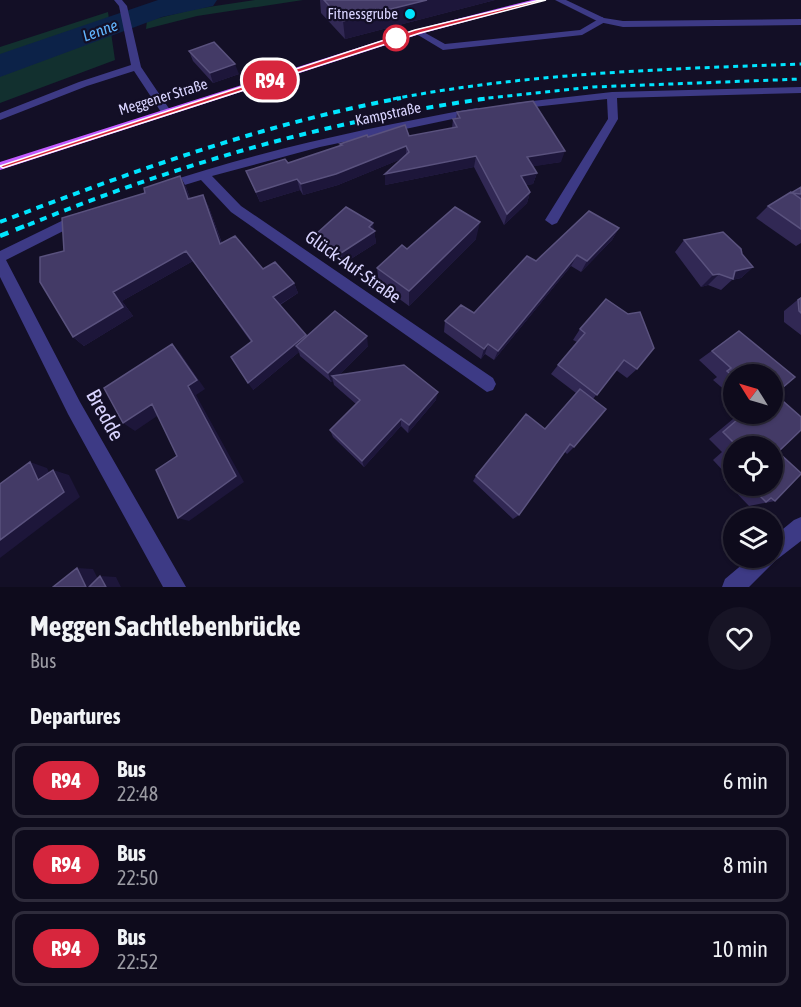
<!DOCTYPE html>
<meta charset="utf-8">
<style>
:root{--surface:#0e0b1c;--page:#171425;--text:#f1f3f6;--muted:#9b9ba3;--line:#2e2b3b}
body{margin:0;font-family:"Asap Condensed",sans-serif;background:var(--page);color:var(--text);height:100vh;display:flex;flex-direction:column;font-size:22px;white-space:nowrap}
*{box-sizing:border-box;margin:0}
p{font-size:20px;color:var(--muted)}
.icon{flex:none;width:33px;height:33px;fill:none;stroke:currentColor;stroke-width:2;stroke-linecap:round;stroke-linejoin:round}
.map{position:relative;height:587px;overflow:hidden}
.side{display:flex;flex-direction:column;background:var(--surface);flex:1}
.side>*{flex:none}
.badge{padding:0 12px;border-radius:20px;font-size:21px;line-height:39px}
.needle{width:39px;rotate:307deg}
.controls{position:absolute;left:723px;top:364px;display:grid;gap:12px}
.controls a{display:grid;place-items:center;width:60px;height:60px;border-radius:50%;background:var(--surface);box-shadow:0 2px 4px #0004,0 0 0 2px var(--line);font-size:30px}
.map>.badge{position:absolute;translate:-50% -50%;box-shadow:0 0 0 3px #fff}
h2{padding:0 30px;font-size:22px;line-height:54px}
.round{display:grid;place-items:center;flex:none;width:63px;height:63px;border-radius:32px;background:var(--page)}
.head{display:flex;align-items:center;justify-content:space-between;height:102px;padding:0 30px}
h1{font-size:28px;font-weight:700;line-height:45px}
ul{padding:0;list-style:none}
li{display:flex;align-items:center;gap:18px;height:75px;margin:0 12px 9px;padding:0 18px;border:3px solid var(--line);border-radius:12px}
li div{flex:1}
li b{display:block;font-size:22px}
li em{font-style:normal}
li .badge{min-width:66px;font-weight:700;text-align:center}
.map>svg:first-child{display:block}
</style>
<div class="map">
<svg width="801" height="587" viewBox="0 0 801 587">
<rect width="100%" height="100%" fill="#130f26"/>
<path fill="#12302f" d="M255,0H303L197,16L146,29L147,21L195,9Z
M108,12L115,60L0,103V47Z"/>
<g fill="none" stroke-linecap="round" stroke-linejoin="round">
<path fill="#0c2248" fill-rule="evenodd" d="M158,0H217L213,6L162,17L0,77V54Z"/>
<path fill="#3d3a85" fill-rule="evenodd" d="M602,17L606,20L605,22L582,35L443,50L413,32L420,30L445,44L580,30Z"/>
<path fill="#3d3a85" fill-rule="evenodd" d="M114,0H122L127,6L141,67L172,113L171,115H163L134,71L87,86L0,120V113L79,82L131,65L119,6Z
M555,0H566L604,18L623,21L801,19V25L623,27L599,22Z
M801,87V93L617,98L618,119L557,223L552,225L545,220L608,119L607,99L515,109L510,106L515,103L612,92Z
M477,108L482,111L481,113L320,147L212,176L241,206L493,378L496,384L493,390L487,392L231,212L201,180L165,191L159,187L161,184C264,150 370,127 477,108Z
M80,212L87,217L85,220L6,260L80,402L186,587H163L68,414L0,277V251Z
M801,517V541L775,561L749,587H722L725,579L750,558H772V538L794,520Z"/>
<path fill="#c25bff" fill-rule="evenodd" d="M532,0H546L420,34L0,170V162L414,30Z"/>
<path stroke="#00e5ff" stroke-width="3" stroke-dasharray="5 4.5" stroke-linecap="butt" d="M393,99C528,73 665,69 801,64
M479,99L593,87L801,79"/>
<path stroke="#00e5ff" stroke-width="4" stroke-dasharray="7 6" stroke-linecap="butt" d="M0,222C131,172 263,124 401,98
M28,225C177,164 331,120 490,98"/>
<path stroke="#00e5ff" stroke-width="4.5" stroke-dasharray="9 8" stroke-linecap="butt" d="M0,236L32,223"/>
</g>
<path fill="#312854" fill-rule="evenodd" d="M320,0H495L345,39L321,13Z
M189,51L239,74L213,83L193,61Z
M457,112L561,162L533,166L537,173L533,184L526,185L530,192L527,203L504,225L474,167L385,185V174L401,159L338,185L303,195L300,190L260,202L246,171L288,163L341,146L340,144L368,137L409,136L452,128L453,119H456Z
M180,176L186,187L190,198L208,205L222,243L263,269L294,283L298,293L280,305L306,337L368,346L339,375L436,400L408,433L401,426L364,467L333,437L330,430L356,404L334,385L333,381L331,382L300,356L299,352L253,390L251,342L193,261L122,301L133,316L84,346L73,337L145,193Z
M801,187V243L796,246L756,218L768,206Z
M619,228L612,240L581,272L571,266L494,360L485,354L481,359L444,332L445,321L474,313L536,261Z
M374,231L376,243L343,264L316,248L314,236Z
M476,239L409,306L379,284L377,268L407,249Z
M684,240L742,254L753,267L741,278L732,280L721,290L708,285L701,287L675,252Z
M801,297V335L784,322V311Z
M580,329L637,369L627,378L616,370L593,399L574,447L567,454L565,452L519,515L513,519L473,481L476,476L545,429L576,393L551,374L558,365L577,342L573,340Z
M739,331L795,377L775,394L801,417V430L778,452L801,473V474L775,501L749,506L724,480L728,476L713,460L722,452L709,439L739,414H772V375H734V398L713,380L717,377L699,360ZM734,447H772V486H734Z"/>
<path fill="#1d163a" d="M427,0H495L345,39L343,21Z
M235,64L239,74L213,83L210,73Z
M406,146V157L338,185L303,195L301,184Z
M565,151L561,162L524,168L527,157Z
M476,156L474,167L385,185V174Z
M537,173L533,184L517,187L521,176Z
M180,176L186,187L194,210L188,199Z
M297,179L300,190L260,202L256,192Z
M530,192L527,203L504,225L507,214Z
M203,195L208,205L226,255L220,244Z
M480,222L476,239L409,306V291Z
M373,223L376,243L343,264L341,253Z
M619,228L612,240L581,272L587,261Z
M186,251L193,261L122,301L133,316L84,346L73,337L113,292Z
M577,255L571,266L494,360L498,351Z
M753,267L741,278L731,280L735,271Z
M719,274L708,285L701,287L713,275Z
M294,283L298,293L277,306L273,297Z
M306,335L309,344L296,346L299,352L253,390L248,383Z
M367,336L368,346L335,379L332,376L333,381L331,382L328,373Z
M172,344L181,354L205,389L196,395L244,482L189,521L178,518L188,386Z
M488,344L485,354L481,359L484,349Z
M438,392L436,400L408,433L409,425Z
M152,404L163,412L135,431L123,423Z
M401,419V426L364,467L362,461Z
M30,462L47,468L55,485L38,480Z
M53,470L69,475L80,497L0,558V540Z
M77,568L93,569L102,587H86Z
M100,576L116,577L121,587H106Z"/>
<path fill="#433a66" stroke="#5a527e" stroke-width="1.5" d="M324,0H427L343,21Z
M214,42L235,64L210,73L189,51Z
M533,101L565,151L527,157L537,173L521,176L530,192L507,214L476,156L385,174L409,152L406,146L336,174L301,184L297,179L256,192L246,171L285,159L288,163L342,145L340,144L367,135L368,137L405,125L409,136L457,127L453,119L460,118L457,112Z
M180,176L188,199L203,195L220,244L235,236L263,269L275,262L294,283L273,297L306,335L248,383L231,357L252,341L186,251L113,292L123,307L73,337L40,282V257L64,251L62,218L145,193L144,188Z
M801,187V194L791,193Z
M791,192L801,199V229L768,206Z
M346,207L373,223L369,227L375,231L341,253L314,236Z
M455,207L480,222L409,291L377,268L402,245L407,249Z
M589,211L619,228L587,261L577,255L498,351L488,344L484,349L445,321L461,305L474,313L527,256L536,261Z
M723,232L741,249L742,254L753,267L735,271L733,279L719,274L713,275L684,240Z
M801,298V313L799,311L798,300Z
M606,299L628,314L640,312L654,348L637,369L624,360L597,395L558,365L585,333L580,329Z
M335,311L367,336L328,373L296,346Z
M739,331L795,377L775,394L801,417V430L778,452L801,473V474L775,501L771,498L766,502L750,486H772V447H736L737,446L723,432L744,414H772V375H734V377L727,371L731,368L712,351Z
M172,344L197,380L188,386L236,476L178,518L156,470L177,456L152,404L123,423L104,388Z
M404,365L438,392L409,425L401,419L362,461L330,430L360,400L332,376Z
M580,389L606,409L574,447L570,444L519,515L476,476L526,414L545,429Z
M734,449V459L728,454Z
M30,462L38,480L53,470L64,492L0,540V484Z
M77,568L86,587H53Z
M100,576L106,587H89Z"/>
<path fill="#d7263d" stroke="#fff" stroke-width="1.5" d="M540,0H546L420,33L3,168L0,166L415,30Z"/>
<circle fill="#00e5ff" stroke="#130f26" stroke-width="2" cx="410" cy="14" r="6"/>
<circle fill="#fff" stroke="#d7263d" stroke-width="3" cx="396" cy="38" r="12"/>
<g text-anchor="middle" stroke-width="4.5" stroke-linejoin="round" paint-order="stroke">
<g font-size="15" fill="#d9d4ff" stroke="#130f26" text-anchor="end">
<text x="398" y="19">Fitnessgrube</text>
</g>
<g font-size="15" fill="#d9d4ff" stroke="#130f26">
<text transform="translate(163 97) rotate(-17)" y="5">Meggener Straße</text>
<text transform="translate(388 114) rotate(-12)" y="5">Kampstraße</text>
</g>
<g font-size="16" font-style="italic" fill="#62b6ff" stroke="#130f26">
<text transform="translate(100 30) rotate(-20)" y="6">Lenne</text>
</g>
<g font-size="18" fill="#d9d4ff" stroke="#130f26">
<text transform="translate(353 267) rotate(35)" y="6">Glück-Auf-Straße</text>
</g>
<g font-size="21" fill="#d9d4ff" stroke="#130f26">
<text transform="translate(105 415) rotate(61)" y="7">Bredde</text>
</g>
</g>
</svg>
<div class="controls">
<a><svg class="needle" viewBox="-14 -14 28 28"><path d="M0-13l5 13h-10z" fill="#e53935"/><path d="M0 13l5-13h-10z" fill="#9b9ba3"/></svg></a>
<a><svg class="icon" aria-label="locate" viewBox="0 0 24 24"><circle cx="12" cy="12" r="6"/><path d="M12 2v4M12 18v4M2 12h4M18 12h4"/></svg></a>
<a><svg class="icon" aria-label="layers" viewBox="0 0 24 24"><path d="M12 4l9 5-9 5-9-5zM3 14l9 5 9-5"/></svg></a>
</div>
<b class="badge" style="left:270px;top:80px;background:#d7263d;color:#fff">R94</b>
</div>
<section class="side">
<div class="head"><div><h1>Meggen Sachtlebenbrücke</h1><p>Bus</p></div><a class="round"><svg class="icon" aria-label="heart" viewBox="0 0 24 24"><path d="M12 20l-8-8c-3-5 5-10 8-4 3-6 11-1 8 4z"/></svg></a></div>
<h2>Departures</h2>
<ul>
<li><span class="badge" style="background:#d7263d;color:#fff">R94</span><div><b>Bus</b><p>22:48</p></div><em>6 min</em></li>
<li><span class="badge" style="background:#d7263d;color:#fff">R94</span><div><b>Bus</b><p>22:50</p></div><em>8 min</em></li>
<li><span class="badge" style="background:#d7263d;color:#fff">R94</span><div><b>Bus</b><p>22:52</p></div><em>10 min</em></li>
</ul>
</section>
